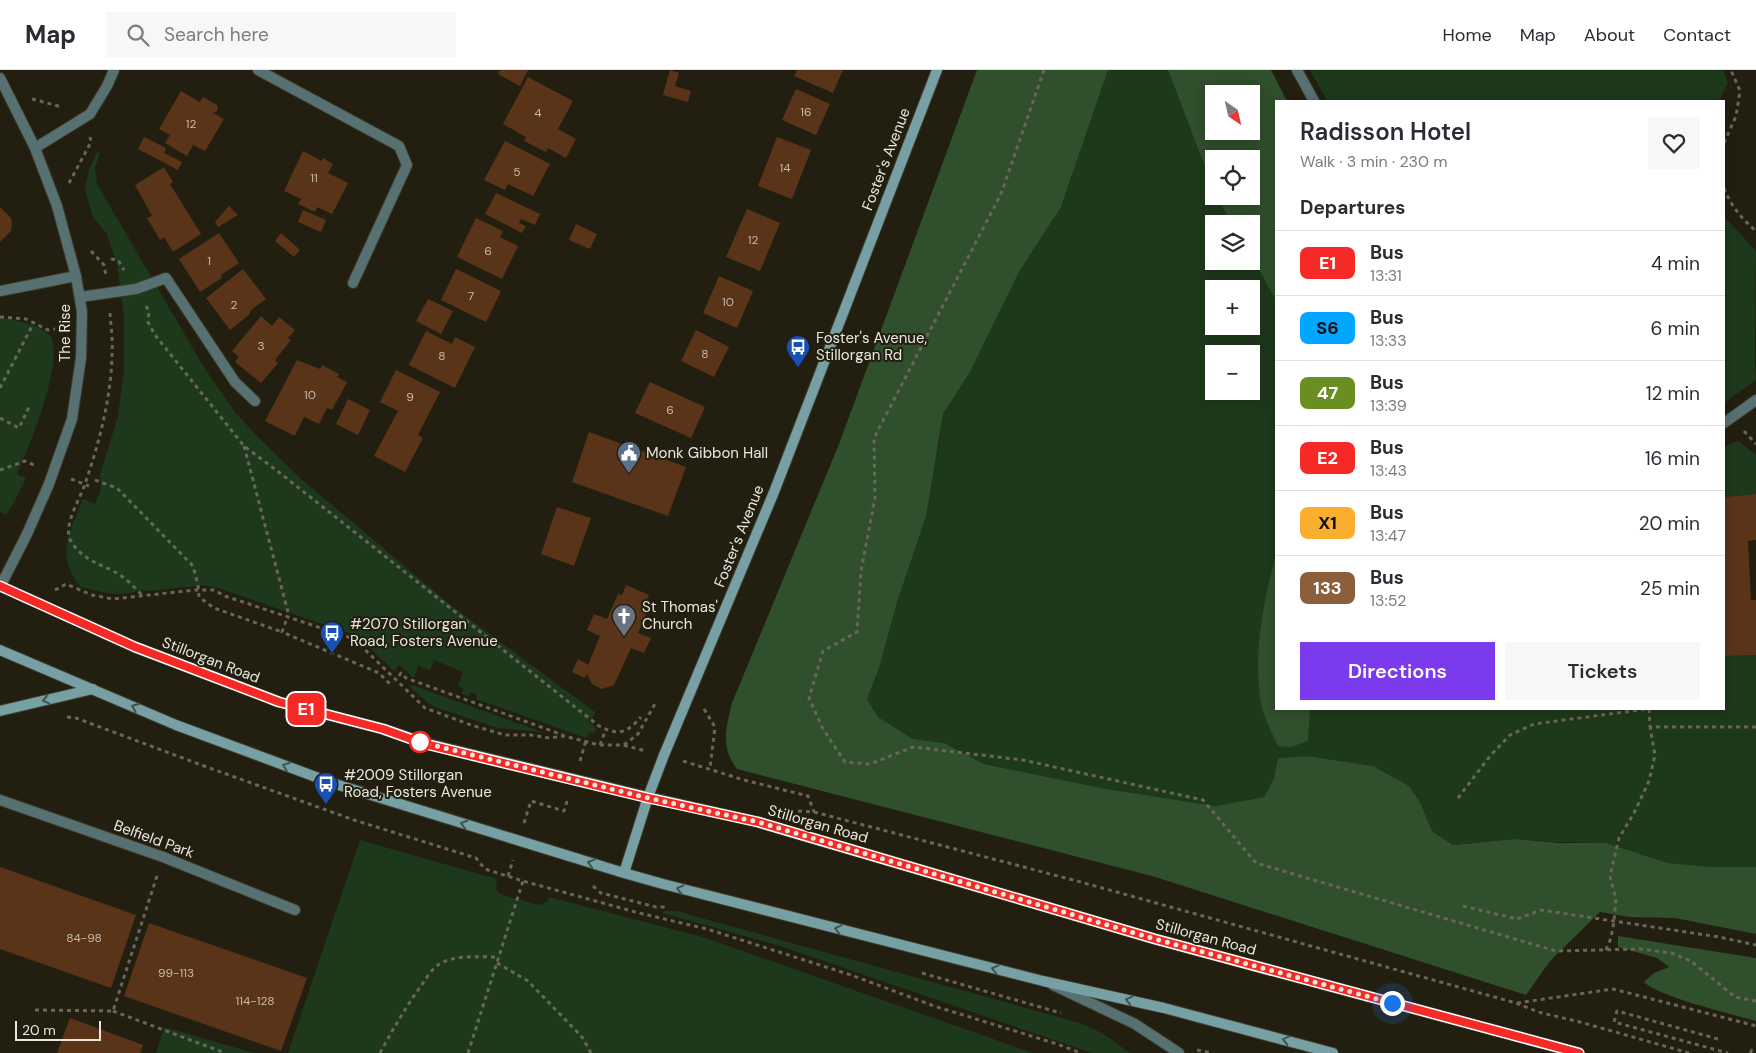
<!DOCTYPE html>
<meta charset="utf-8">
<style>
:root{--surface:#fff;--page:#f7f7f7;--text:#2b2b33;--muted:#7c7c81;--line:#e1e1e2;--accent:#7c3aed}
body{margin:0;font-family:"DM Sans",sans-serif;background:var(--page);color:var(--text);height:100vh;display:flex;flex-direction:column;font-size:19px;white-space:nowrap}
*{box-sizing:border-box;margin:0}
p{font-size:16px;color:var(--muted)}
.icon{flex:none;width:28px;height:28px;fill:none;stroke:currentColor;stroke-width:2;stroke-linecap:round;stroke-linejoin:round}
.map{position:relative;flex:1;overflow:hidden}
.sheet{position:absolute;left:1275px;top:30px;width:450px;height:610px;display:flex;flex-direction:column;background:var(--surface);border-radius:0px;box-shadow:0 2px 12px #0003}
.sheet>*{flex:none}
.badge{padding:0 10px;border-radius:8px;font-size:18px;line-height:32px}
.needle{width:32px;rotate:146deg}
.controls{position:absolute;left:1205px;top:15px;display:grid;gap:10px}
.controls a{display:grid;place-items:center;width:55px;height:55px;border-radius:0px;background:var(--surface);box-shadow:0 2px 12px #0003;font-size:25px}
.scale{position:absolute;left:15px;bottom:12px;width:86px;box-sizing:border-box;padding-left:5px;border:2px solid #e9e7dd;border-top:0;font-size:14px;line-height:18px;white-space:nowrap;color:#e9e7dd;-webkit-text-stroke:4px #221f10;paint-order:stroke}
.you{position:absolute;width:25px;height:25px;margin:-12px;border:4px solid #fff;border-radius:50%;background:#1a73e8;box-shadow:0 0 0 8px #1a73e833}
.map>.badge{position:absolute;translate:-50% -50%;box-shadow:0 0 0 2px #fff}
h2{padding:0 25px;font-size:19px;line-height:45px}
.round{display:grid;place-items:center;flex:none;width:52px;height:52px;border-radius:0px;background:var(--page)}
.headline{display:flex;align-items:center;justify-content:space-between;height:85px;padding:0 25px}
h1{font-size:24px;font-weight:600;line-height:38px}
.primary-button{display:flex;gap:10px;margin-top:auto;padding:10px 25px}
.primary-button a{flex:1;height:58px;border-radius:0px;background:var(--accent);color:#fff;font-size:20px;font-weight:600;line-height:58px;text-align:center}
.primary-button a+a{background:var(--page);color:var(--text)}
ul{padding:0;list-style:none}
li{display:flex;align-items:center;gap:15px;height:65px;padding:0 25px;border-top:1px solid var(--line)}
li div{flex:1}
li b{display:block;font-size:19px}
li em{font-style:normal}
li .badge{min-width:55px;font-weight:700;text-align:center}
header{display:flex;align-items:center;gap:30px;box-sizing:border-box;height:70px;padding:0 25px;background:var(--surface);border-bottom:1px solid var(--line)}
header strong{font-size:24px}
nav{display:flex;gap:28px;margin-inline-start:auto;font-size:18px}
.search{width:350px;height:45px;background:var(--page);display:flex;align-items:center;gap:12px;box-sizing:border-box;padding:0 18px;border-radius:0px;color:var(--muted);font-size:19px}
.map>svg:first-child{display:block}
</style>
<header>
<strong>Map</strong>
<div class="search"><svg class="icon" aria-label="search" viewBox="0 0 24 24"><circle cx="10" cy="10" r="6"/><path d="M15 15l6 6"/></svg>Search here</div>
<nav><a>Home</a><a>Map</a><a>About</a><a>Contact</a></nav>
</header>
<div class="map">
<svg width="1756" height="983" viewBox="0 0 1756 983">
<rect width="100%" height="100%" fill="#221f10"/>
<path fill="#1e381b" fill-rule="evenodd" d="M1108,0H1168L1214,121V126H1216L1232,154H1214V191H1251V184L1276,231V639H1724V586L1756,585V797H1712L1668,793L1606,773L1553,772L1515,769L1453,775L1432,761L1420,732L1373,696L1307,686L1278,688L1274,708L1264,727L1215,736L1101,718L984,694L944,673L913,669L878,647L867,629L879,598L898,529L939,373L943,344L970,302L1019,202L1061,137ZM1214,219H1251V256H1214ZM1214,284H1251V321H1214Z
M1310,0H1723L1728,13L1719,31H1327Z
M97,82L100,83L95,97L97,114L205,299L235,342L256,365L300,408L452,536L596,643L589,651L596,658L594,663L589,662L586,668L476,629L477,625L471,622L469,626L462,624L463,618L458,617L463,602L434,590L430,601L418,595L414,608L399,595L394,601L357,566L218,518L203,515L150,521C139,518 132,524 120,524C107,524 93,520 81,517C76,513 75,509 72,504C58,476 73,456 83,429L95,434L101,419L100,405L118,346L124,302V245L117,194L107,164L93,147L85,120L89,100Z
M1724,146L1756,181L1755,292L1756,310L1724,333Z
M0,248C14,250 41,254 50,266C66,288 28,380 17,404L26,408L15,431L6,445L0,442Z
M1738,371L1756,385V424L1724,427V378L1734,372Z
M412,615L542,662L498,658L435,637L428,633L411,618Z
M360,770L497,809L496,819L499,823L505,826L539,835L547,832L549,827L706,868L1033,983H288Z
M664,841H677L705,849L1080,953L1102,963L1130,983H1092L780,876L662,843Z
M164,957L254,983H156Z"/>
<path fill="#304f2c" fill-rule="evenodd" d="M977,0H1108L1061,137L1019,202L970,302L943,344L926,446L898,529L879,598L867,629L878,647L913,669L944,673L984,694L1101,718L1215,736L1264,727L1274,708L1278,688L1307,686L1373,696L1409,716L1420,732L1432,761L1453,775L1515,769L1558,773H1606L1668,793L1712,797H1756V864L1675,848L1629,847L1600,842L1550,891L1526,925L1152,806L737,699C720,677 726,658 732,633L839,374Z
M1168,0H1271L1287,31H1276V231L1251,184V154H1232L1216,126H1251V89H1214V121ZM1214,24H1251V61H1214Z
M1276,485V639H1310L1308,671L1291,677L1278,676C1272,663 1264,648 1261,633C1253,584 1263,532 1276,485Z
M1618,866L1756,888V951C1732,944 1659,927 1644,912L1654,903L1669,897L1657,888L1618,877Z"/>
<path fill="#5a3419" d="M500,0H528L520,16L498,4Z
M670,0L679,3L675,16L691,21L688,32L663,25Z
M797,0H843L833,23L794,6Z
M528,7L573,31L558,59L576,69L566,88L548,78L546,82L524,71L526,67L503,54Z
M796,19L830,34L816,65L782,50Z
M181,21L200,32L203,27L217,35L218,40L213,43L224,49L205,81L193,75L187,86L165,73L170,65L159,59Z
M144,67L166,78L164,83L182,92L178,100L138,79Z
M777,67L811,80L792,129L758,116Z
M505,71L550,94L533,126L508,114L505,120L484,110Z
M303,81L322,91L323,88L333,94L328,103L348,113L332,144L317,137L315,142L298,134L301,129L284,121Z
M164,97L173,112L170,114L201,164L173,182L164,167L160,170L147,148L152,146L135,115Z
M496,123L540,144L535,155L521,149L519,153L526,156L522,163L485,144Z
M229,136L238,145L218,157L215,152Z
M0,137L11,148L12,154L11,161L0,172Z
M747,139L780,153L760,201L726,187Z
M303,140L326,150L321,162L298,152Z
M476,148L503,161L500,167L518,176L502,209L457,187Z
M576,154L597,164L590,179L569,170Z
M219,163L239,193L221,205L222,208L200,222L179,189Z
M281,163L300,180L294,187L275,171Z
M243,199L266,229L251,240L249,245L230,260L206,228Z
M456,199L501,221L486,252L441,230Z
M719,206L753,221L737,258L703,243Z
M428,229L453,241L441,264L416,251Z
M261,246L272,256L279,247L295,260L288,268L291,270L275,290L278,293L261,313L235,292L239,287L232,281Z
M696,260L729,277L714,307L681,291Z
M426,261L452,274L455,267L475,277L455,318L409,295Z
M297,290L320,299L322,295L339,304L337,307L347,312L332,340L327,338L319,354L304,347L295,366L265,351Z
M396,300L440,322L418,365L423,368L405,402L374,386L398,341L380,332Z
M650,312L705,337L691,368L635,343Z
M348,329L370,340L358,365L336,354Z
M589,362L686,397L668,446L572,412Z
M1756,424V470L1748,471L1751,530H1756V585L1724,586V427Z
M557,437L591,448L574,496L541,484Z
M626,515L649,525L644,535L649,537L638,563L651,568L644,583L631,578L614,615L602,619L592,614L587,604L585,608L572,602L578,589L588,595L600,566L587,560L594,544L607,549L618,524L622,525Z
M0,797L136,845L111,918L0,879Z
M149,853L307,908L281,981L124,926Z
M70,948L143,975L140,983H57Z"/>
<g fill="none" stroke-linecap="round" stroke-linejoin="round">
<g stroke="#3e3b2d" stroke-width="12">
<path id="lane" d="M1297,0L1314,31
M1724,353L1756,330"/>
</g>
<g stroke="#3e3b2d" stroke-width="12">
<path id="street" d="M258,0L399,76L407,95L353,213
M0,8L35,78L57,136L76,206L82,242L81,288L72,349L49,414L27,464L0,517
M35,78L90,44L107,16L114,0
M0,221L76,206
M80,227L136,219L166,208L235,312L255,331
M0,730L163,787L295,840
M1053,915L1135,954L1179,983"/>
</g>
<g stroke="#3e3b2d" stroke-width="12">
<path id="secondary" d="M0,516L135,577L279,632L383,659L425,673L648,727L758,752L1155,869L1579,983
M0,580L176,655L332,713L624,803L663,814L1043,911L1164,938L1333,983
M0,641L93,619
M624,803L648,727L664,685L774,422L937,0"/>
</g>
<path stroke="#696659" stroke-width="3" stroke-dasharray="4 4" stroke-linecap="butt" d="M1044,0L1001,124L874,368L875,428L861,501L857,562L823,581L809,628L823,659L845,692L870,694L913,677L1023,690L1203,730L1256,793L1556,881L1641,879L1671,883L1691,891L1735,927L1756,931
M32,29L62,37
M1724,73L1736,46L1740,21L1731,0
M69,113L91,72L90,67
M1724,118C1731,136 1741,148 1756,161
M91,181L104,195L106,205
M111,189L118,190L124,200
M146,236L149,241L148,252L155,265L244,376L280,403L599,656C619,666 627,663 641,647
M110,243C111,257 113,271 112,285C111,329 99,373 85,414C80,429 62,457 71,471C81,489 100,494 117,503C126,508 135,518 142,525
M0,247L26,249L48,260L55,259
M0,318L34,252
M0,348L19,358L30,335
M1744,361L1756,374
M244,376L288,542
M0,400L25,391L34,395
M71,409L89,416
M95,410L117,418L193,496L198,515L199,527L214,538L282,562
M55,520L66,514L92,525L113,529L195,520H214L225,526L354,569L425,638L471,655L505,665H531L549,668L564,666L599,675H623L646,681
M286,551L282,562L379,603L390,614L393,612
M399,606L401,603L406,608L563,665
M704,639L715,657L710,698
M1649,639L1650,657H1756
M67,647L76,648L204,696L354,750L476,788L485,799L523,811L639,843L707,859L851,905L934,936L1057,974L1081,983
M600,675L606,659
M624,675L638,664L656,632
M580,691L586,670
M683,691L744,710L808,726L814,742
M1458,728L1490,686L1510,665L1534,654L1647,639
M798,741L814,742L1077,811L1516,933L1538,942L1580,952L1689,983
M524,753L531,731L564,741L568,728
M508,806L513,790
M593,816L601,823L656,837H665
M1463,836L1517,849L1541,840L1719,867L1756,875
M1606,880L1611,868L1614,851L1616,829L1610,806L1619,768L1634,743L1649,711L1655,685L1650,657
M497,893L528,911L582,967L591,983
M922,903L1061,943
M1517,933L1613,919L1756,956
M35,940L113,941L157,806
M113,941L225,983
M1718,969L1617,941L1614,952L1728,983
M1197,980L1213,983
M380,983C393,959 407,935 423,913C427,907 432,899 438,895C454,884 480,887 499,887
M468,983L523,811
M1750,983L1752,980L1756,981"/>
<use href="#lane" stroke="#577173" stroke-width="10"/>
<use href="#street" stroke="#577173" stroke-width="10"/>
<use href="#secondary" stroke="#76a0a3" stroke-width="10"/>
</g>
<defs><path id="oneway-chevron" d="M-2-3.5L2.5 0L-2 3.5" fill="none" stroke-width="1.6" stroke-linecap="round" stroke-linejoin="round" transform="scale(1.25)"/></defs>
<g stroke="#44534b">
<use href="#oneway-chevron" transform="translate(46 630) rotate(167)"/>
<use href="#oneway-chevron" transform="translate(135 637) rotate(-157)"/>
<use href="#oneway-chevron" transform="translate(286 696) rotate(-159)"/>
<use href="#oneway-chevron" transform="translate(464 754) rotate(-164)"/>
<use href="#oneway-chevron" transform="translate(591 793) rotate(-163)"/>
<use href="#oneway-chevron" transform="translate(680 819) rotate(-166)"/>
<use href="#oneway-chevron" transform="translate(838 859) rotate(-166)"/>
<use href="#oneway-chevron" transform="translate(995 899) rotate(-166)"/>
<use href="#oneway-chevron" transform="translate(1129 930) rotate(-167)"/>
<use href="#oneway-chevron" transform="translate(1286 970) rotate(-165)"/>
</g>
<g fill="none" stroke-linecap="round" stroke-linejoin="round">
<g stroke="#fff" stroke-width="11">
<path id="line" d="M0,516L135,577L279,632L383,659L425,674L648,728L758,752L1155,869L1579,983"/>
</g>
<use href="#line" stroke="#f52a26" stroke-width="8"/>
<path stroke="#e9e7dd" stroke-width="5" stroke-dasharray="0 9" d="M420,672L648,728L758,752L1155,869L1392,933"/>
</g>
<defs>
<g id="bus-pin" transform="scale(1.25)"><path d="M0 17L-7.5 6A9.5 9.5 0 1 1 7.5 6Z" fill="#1a4fb4" stroke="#221f10"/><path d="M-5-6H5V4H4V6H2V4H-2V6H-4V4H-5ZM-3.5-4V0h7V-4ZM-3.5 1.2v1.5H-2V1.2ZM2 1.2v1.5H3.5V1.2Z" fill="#fff"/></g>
<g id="civic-pin" transform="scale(1.25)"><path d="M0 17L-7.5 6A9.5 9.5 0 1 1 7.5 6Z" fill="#5c6f8a" stroke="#221f10"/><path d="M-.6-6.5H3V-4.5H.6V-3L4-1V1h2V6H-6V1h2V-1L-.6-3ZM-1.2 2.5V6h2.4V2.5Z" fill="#fff"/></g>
<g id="church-pin" transform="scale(1.25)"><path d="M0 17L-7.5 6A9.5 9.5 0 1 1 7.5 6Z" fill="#6b7280" stroke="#221f10"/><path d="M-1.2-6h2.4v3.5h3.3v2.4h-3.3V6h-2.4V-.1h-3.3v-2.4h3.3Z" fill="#fff"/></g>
</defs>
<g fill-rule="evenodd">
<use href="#bus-pin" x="798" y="277"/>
<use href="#civic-pin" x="629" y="383"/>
<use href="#church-pin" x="624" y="546"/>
<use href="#bus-pin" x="332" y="563"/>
<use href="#bus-pin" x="326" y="714"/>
</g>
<circle fill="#fff" stroke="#f52a26" stroke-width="2.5" cx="420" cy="672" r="10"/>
<g text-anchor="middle" stroke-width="4" stroke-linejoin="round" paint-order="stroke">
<g font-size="12" fill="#c5baac">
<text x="806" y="46">16</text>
<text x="538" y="47">4</text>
<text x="191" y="58">12</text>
<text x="785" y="102">14</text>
<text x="517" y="106">5</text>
<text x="314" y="112">11</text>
<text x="753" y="174">12</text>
<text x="488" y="185">6</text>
<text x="209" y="195">1</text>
<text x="471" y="230">7</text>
<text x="728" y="236">10</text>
<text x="234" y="239">2</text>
<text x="261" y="280">3</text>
<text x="705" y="288">8</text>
<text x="442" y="290">8</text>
<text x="310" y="329">10</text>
<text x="410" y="331">9</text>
<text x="670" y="344">6</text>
<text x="84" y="872">84-98</text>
<text x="176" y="907">99-113</text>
<text x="255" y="935">114-128</text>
</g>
<g font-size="15" fill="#e9e7dd" stroke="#221f10">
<text transform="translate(886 89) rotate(-69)" y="5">Foster's Avenue</text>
<text transform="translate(65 263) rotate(-90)" y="5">The Rise</text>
<text transform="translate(739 466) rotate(-68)" y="5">Foster's Avenue</text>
<text transform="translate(211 590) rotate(21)" y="5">Stillorgan Road</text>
<text transform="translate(818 754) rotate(16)" y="5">Stillorgan Road</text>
<text transform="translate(154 769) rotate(20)" y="5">Belfield Park</text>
<text transform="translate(1206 867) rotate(15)" y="5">Stillorgan Road</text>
</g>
<g font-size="15" fill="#e9e7dd" stroke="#221f10" text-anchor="start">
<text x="816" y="273">Foster's Avenue,<tspan x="816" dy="17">Stillorgan Rd</tspan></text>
<text x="646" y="388">Monk Gibbon Hall</text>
<text x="642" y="542">St Thomas'<tspan x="642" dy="17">Church</tspan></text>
<text x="350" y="559">#2070 Stillorgan<tspan x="350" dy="17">Road, Fosters Avenue</tspan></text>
<text x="344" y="710">#2009 Stillorgan<tspan x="344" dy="17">Road, Fosters Avenue</tspan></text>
</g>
</g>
</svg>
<div class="controls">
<a><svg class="needle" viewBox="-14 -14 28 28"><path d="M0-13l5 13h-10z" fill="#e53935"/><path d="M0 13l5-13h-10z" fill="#7c7c81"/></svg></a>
<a><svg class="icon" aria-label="locate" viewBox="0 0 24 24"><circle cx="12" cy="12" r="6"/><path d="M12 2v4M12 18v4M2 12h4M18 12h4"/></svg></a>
<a><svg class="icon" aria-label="layers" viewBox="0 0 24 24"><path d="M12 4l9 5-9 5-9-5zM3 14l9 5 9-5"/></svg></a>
<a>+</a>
<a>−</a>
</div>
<div class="scale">20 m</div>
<div class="you" style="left:1392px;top:933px"></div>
<b class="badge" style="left:306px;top:639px;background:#f52a26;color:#fff">E1</b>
<section class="sheet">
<div class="headline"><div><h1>Radisson Hotel</h1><p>Walk · 3 min · 230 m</p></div><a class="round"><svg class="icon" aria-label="heart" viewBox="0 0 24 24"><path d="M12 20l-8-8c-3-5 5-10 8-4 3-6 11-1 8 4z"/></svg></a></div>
<h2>Departures</h2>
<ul>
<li><span class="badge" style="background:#f52a26;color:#fff">E1</span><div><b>Bus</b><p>13:31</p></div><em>4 min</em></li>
<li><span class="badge" style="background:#00a6ff;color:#111">S6</span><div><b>Bus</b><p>13:33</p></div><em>6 min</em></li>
<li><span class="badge" style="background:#6b8e23;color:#fff">47</span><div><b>Bus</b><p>13:39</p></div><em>12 min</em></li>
<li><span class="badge" style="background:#f52a26;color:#fff">E2</span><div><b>Bus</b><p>13:43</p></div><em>16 min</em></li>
<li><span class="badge" style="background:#f9af2d;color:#111">X1</span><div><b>Bus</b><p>13:47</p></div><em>20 min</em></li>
<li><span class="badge" style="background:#8b5e3c;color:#fff">133</span><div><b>Bus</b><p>13:52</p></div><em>25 min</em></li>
</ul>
<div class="primary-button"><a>Directions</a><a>Tickets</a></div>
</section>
</div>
